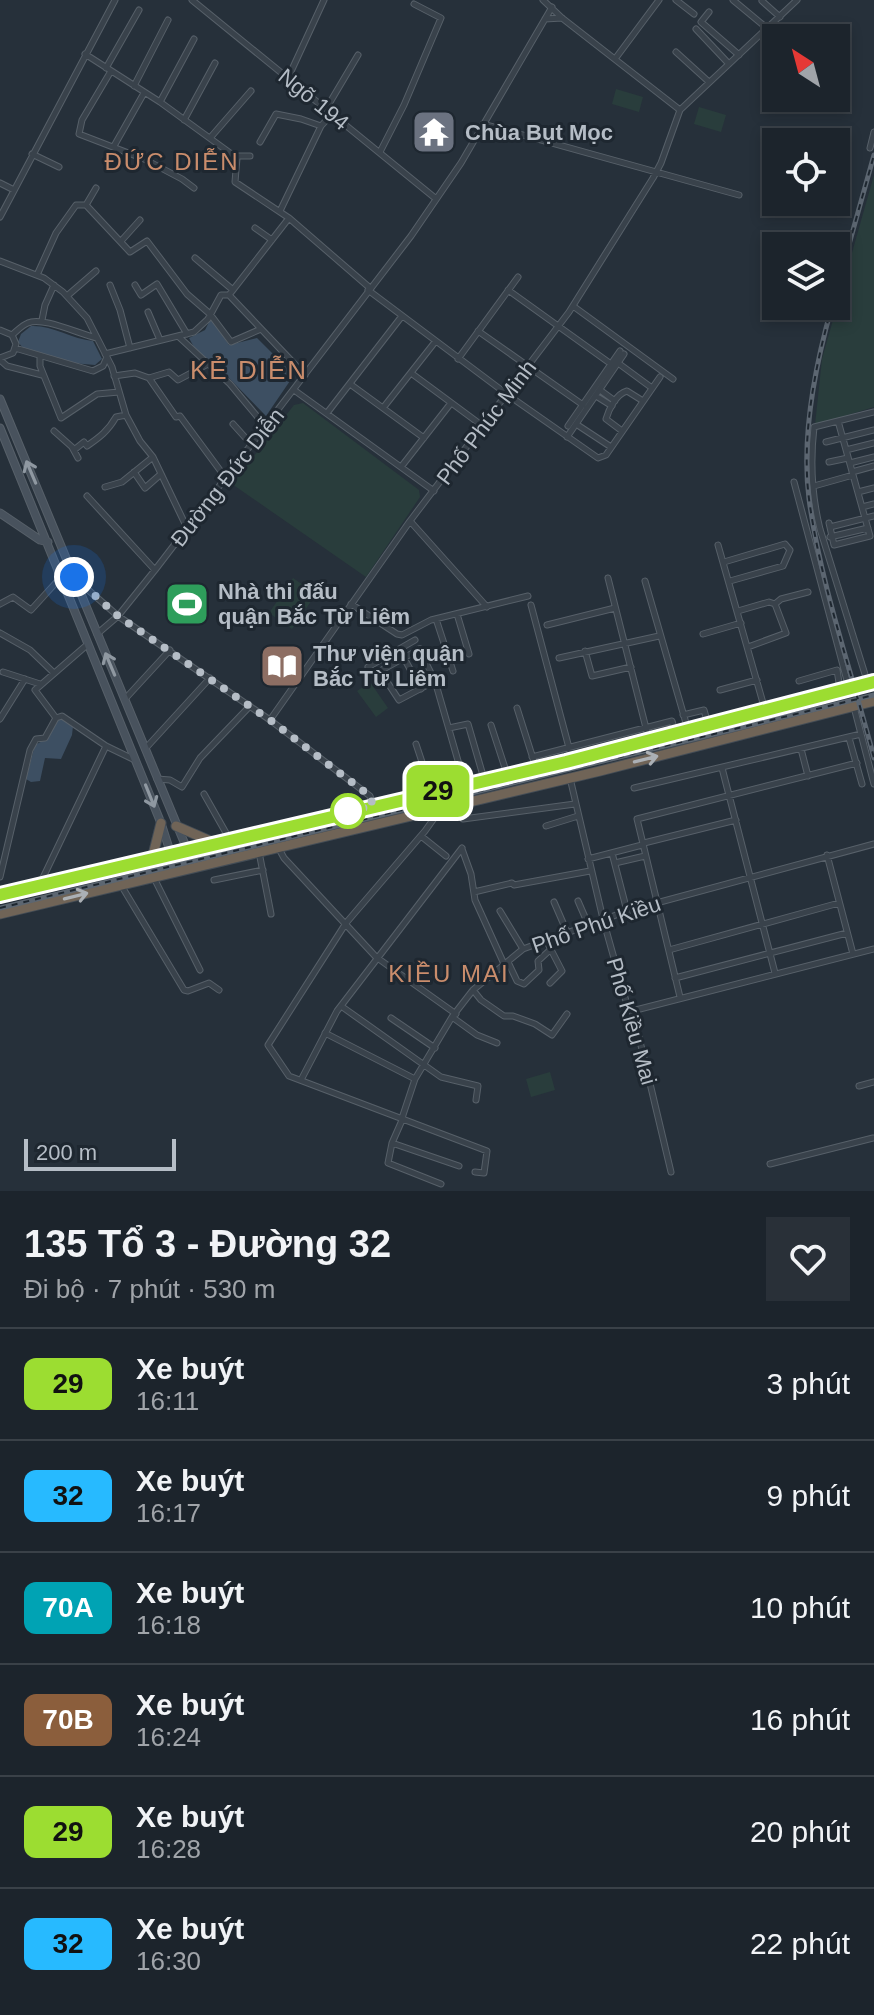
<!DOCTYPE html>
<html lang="vi">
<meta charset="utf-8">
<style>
:root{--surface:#1c242c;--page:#293038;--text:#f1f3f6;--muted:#a0a4a9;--line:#3a4148}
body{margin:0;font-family:Helvetica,sans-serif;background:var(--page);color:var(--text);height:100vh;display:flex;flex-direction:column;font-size:30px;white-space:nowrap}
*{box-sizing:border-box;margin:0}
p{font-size:26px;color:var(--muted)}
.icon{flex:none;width:44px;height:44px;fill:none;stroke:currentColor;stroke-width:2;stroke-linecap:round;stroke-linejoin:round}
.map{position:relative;height:1191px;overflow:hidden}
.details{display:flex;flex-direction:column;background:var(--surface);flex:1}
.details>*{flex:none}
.badge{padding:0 16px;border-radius:12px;font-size:28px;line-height:52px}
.needle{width:52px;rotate:324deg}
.tools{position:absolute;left:762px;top:24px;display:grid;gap:16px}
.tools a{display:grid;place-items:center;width:88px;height:88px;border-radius:0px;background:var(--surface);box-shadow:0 4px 12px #0003,0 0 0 2px var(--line);font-size:40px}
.scale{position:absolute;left:24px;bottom:20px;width:152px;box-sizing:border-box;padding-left:8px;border:4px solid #b5bdc6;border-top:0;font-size:22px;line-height:28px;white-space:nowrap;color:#b5bdc6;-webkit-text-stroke:6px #1e2730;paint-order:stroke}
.you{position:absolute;width:40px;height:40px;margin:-20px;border:6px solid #fff;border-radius:50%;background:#1a73e8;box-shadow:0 0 0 12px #1a73e833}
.map>.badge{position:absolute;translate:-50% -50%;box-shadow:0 0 0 4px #fff}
.round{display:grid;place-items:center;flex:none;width:84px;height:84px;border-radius:0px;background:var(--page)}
.head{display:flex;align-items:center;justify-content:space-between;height:136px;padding:0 24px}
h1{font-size:38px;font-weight:700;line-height:60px}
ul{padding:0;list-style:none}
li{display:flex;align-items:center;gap:24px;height:112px;padding:0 24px;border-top:2px solid var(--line)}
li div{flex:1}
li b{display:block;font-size:30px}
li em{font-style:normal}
li .badge{min-width:88px;font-weight:700;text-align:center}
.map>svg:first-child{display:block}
</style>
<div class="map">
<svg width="874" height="1191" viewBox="0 0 874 1191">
<rect width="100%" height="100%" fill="#26303a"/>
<path fill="#293d3c" d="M616,89L643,97L639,112L612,104Z
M699,107L726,115L721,132L694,124Z
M874,175V407L815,425L822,359Z
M303,403L419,490L420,497L366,577L232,484L294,405Z
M293,578L316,594L292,629L269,613Z
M370,682L388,708L376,717L357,691Z
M550,1072L555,1090L531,1097L526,1079Z"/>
<path fill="#3d4f62" d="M211,318L229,345L257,338L294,375L266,416L229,378L195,349L189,338L205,330Z
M31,326C52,325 72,339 93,341L102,359L95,365L72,363L23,348L18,342L21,334Z
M62,719L73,726L72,735L61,759L45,758L40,781L31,782L26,779L35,745L48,738L58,720Z"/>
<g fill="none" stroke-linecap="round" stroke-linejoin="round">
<g stroke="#576069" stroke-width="7">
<path id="street" d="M192,0L435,198
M543,0L562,18L680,110L797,0
M676,0L694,14
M733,0L768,29
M762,1L780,17
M709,12L701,22L739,55
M545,19L562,18
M696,29L729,64
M676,52L709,82
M85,54L160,102L237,158L235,182L289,218L370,288
M615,59L659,0
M106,68L139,10
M111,71L82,120L79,134L144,159L182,179L194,188
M288,78L324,0
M134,86L168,20
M160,102L194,39
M326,109L358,55
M184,120L215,63
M483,124L739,195
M210,138L251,91
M260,142L276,114L301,119L321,126
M114,146L144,93
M870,148L874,132
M380,152L404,105L441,18L414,4
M32,154L59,167
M235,156H250
M0,183L14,190
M96,188L86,205L130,252L147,241L187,294L210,314L231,342L261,329
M280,211L321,126L332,114
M0,217L115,0
M255,228L272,240
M122,240L140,220
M195,258L233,290
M0,261L44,278L63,292L87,318L112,367L126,415L140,441L153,457L187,528
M37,275L56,233L76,205H86
M110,285L120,310L130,348
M135,285L141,295L157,284L187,334
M368,290L508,395L598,458L606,455L660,377
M508,290L611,364
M229,295L305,375
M67,296L96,271
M573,306L673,379
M148,312L160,340
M42,320L45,305L54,285
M0,330L12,335
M478,331L583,405
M12,335C17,331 22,325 28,323C42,316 79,334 97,338
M179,337L230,384L266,427
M15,348L93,371L103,366L107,357
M105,354L194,332L208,319L221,295H229L289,218
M40,356V366L61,418L97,394L119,392
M0,358L13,353L16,344L12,335
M458,359L518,277
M0,360L7,366L42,375
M618,363L652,388
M411,373L484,427
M114,376L135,373L149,378L169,372L178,380L208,364
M149,378L176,417L180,416L225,477
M350,384L424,438
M294,390L434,491
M600,390L615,401
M596,396L612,406
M383,408L435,342
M327,413L402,316
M233,424L251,444
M576,424L611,447
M568,426L620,351
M54,431L72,447L78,458
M622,431L606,419C609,409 616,394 627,391L643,401
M567,437L624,354
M826,442L874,430
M74,450L84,442L87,446C100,437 108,431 116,417L126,415
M846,450L874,443
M829,462L848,458
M850,463L874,457
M401,467L451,403
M134,472L145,488L161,474
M852,472L874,466
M794,482L849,688
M814,486L853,475
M105,487L122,482L153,457
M858,492L874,488
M87,496L155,570
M862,507L874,504
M410,521L487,607
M829,523L834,545L870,536L838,421
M830,527L874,516
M830,537L868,528
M718,545L765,710
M724,562L785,544L790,550L783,566L730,581
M608,578L649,740
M78,581L118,616L270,720L370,796L373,806
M645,581L688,730
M0,604L13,597L31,610L62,576
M351,604L397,634L402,635L431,620L528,596
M531,605L572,759
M738,611L769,602L775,604L781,599L808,592
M457,614L469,654
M436,619L453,671
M547,625L615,608
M0,633L30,650L54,673
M97,634L118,616L155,570L411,236L461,163L552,7
M703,634L741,623
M748,647L786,633L775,604
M399,649L421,689
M419,649L435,681L465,785
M420,649L380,671L399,700L435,681
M585,651L592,676L631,667
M559,658L659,636
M368,667L415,640
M3,672L40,684
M799,681L837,670L840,689
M868,684L820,529C812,497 810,461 814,427L874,412
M720,690L757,680
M125,699L170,650
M854,707L874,784
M517,708L536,768
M683,715L704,710L708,724
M56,718L62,716L106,746L135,760
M0,719L25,679
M270,720L410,521L569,312L653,178L661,163L680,110
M491,725L507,774
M449,728L468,724L484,779
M849,738L862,784
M416,744L432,792
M145,749L210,678
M801,749L808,776
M532,757L672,721L676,734
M722,768L775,973
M570,778L603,919L626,1001L634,1016L671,1172
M157,779L170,780L182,787L200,758L250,706
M634,788L861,734
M204,794L230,840
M433,810L435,817L425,831L346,923L268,1045L289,1076L487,1151L484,1173L475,1172
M463,819L575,804
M546,826L578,816
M421,836L446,856
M644,843L736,820
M278,847L284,858L376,957L456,1014
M462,849L471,874L475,900L504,964
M259,852L271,914
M612,853L627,911
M827,855L853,954
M588,859L642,845
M615,863L645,856
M0,877L30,750L36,739L45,738L56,718L35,690L88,644
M154,878L200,970
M214,880L263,870
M121,885L184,990L188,991L209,983L219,990
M39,886L106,746
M474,892L512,883L514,885L590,871
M578,901L588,924
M554,902L567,932
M500,911L523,949
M546,940L562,971L550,983
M669,950L839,903
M508,962L517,981L524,984L539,970L538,961L551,949
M675,978L847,933
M473,990L481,1000L504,1016H513L535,1024L552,1035L567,1014
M680,997L637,819L857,763
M341,1006L441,1077L478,1086L476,1100
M632,1011L874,949
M452,1017L477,1035L497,1043
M391,1018L435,1048
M325,1033L415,1079
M301,1080L337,1011L462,848
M859,1086L874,1082
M402,1118L415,1079L452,1017L473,990L523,949L627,911L874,844
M403,1118L392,1143L388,1163L441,1184
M392,1143L459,1166
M770,1164L873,1138"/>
</g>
<g stroke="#576069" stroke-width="9">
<path id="secondary" d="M0,399L194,866
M0,428L161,823L176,870
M0,513L40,540L48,542"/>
</g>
<g stroke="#444d56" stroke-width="11">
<path id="highway" d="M176,826L215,843
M152,859L161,823
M0,895L573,760L874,682
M0,914L600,771L874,701"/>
</g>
<use href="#street" stroke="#39424b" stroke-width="5"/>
<use href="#secondary" stroke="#48525d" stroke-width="7"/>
<use href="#highway" stroke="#706457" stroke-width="9"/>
<g stroke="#5c6671" stroke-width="5">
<path id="rail" d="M836,291L874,155
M832,306C815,366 801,436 809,499C821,587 852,672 874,758
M0,908L874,695"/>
</g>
<use href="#rail" stroke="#1e2730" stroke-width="2" stroke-dasharray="6" stroke-linecap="butt"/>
</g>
<defs><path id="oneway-shaft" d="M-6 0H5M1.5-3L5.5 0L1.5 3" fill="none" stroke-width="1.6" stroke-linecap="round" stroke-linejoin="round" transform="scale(2)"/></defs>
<g stroke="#8f98a1">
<use href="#oneway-shaft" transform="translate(31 472) rotate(-113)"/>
<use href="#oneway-shaft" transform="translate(110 664) rotate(-113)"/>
<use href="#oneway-shaft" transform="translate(150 796) rotate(68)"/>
</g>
<g stroke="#abb0b5">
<use href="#oneway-shaft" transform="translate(646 759) rotate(-14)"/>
<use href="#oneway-shaft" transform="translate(76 896) rotate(-14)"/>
</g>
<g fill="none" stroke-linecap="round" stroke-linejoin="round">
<g stroke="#fff" stroke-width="18">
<path id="line" d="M0,895L566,762L874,682"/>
</g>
<use href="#line" stroke="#9cdd31" stroke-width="12"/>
<path stroke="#b5bdc6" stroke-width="8" stroke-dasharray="0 14.4" d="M74,577L118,616L270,720L370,796L373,806L348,811"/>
</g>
<defs>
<g id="temple-square" transform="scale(2.3)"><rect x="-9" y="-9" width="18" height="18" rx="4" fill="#6b7280" stroke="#1e2730"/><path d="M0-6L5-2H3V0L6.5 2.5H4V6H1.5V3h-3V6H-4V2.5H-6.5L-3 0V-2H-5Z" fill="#fff"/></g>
<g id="stadium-square" transform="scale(2.3)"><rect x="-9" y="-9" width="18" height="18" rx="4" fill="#2e9e5b" stroke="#1e2730"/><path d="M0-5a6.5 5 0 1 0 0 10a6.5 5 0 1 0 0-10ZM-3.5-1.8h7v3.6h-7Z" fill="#fff"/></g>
<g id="library-square" transform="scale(2.3)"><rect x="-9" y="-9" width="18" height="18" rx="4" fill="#8d6e63" stroke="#1e2730"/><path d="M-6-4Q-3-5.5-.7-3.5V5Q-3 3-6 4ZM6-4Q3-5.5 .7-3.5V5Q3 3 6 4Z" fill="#fff"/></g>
</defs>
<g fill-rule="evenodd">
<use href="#temple-square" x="434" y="132"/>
<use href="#stadium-square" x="187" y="604"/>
<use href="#library-square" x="282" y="666"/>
</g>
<circle fill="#fff" stroke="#9cdd31" stroke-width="4" cx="348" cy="811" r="16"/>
<g text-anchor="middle" stroke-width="6" stroke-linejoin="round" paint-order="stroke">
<g font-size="22" fill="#b5bdc6" stroke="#1e2730">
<text transform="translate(314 99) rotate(39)" y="8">Ngõ 194</text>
<text transform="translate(486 422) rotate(-53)" y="8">Phố Phúc Minh</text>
<text transform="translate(227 477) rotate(-52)" y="8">Đường Đức Diễn</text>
<text transform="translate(596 924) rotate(-19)" y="8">Phố Phú Kiều</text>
<text transform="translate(632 1021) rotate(74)" y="8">Phố Kiều Mai</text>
</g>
<g font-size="22" font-weight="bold" fill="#b5bdc6" stroke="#1e2730" text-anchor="start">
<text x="465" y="140">Chùa Bụt Mọc</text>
<text x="218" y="599">Nhà thi đấu<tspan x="218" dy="25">quận Bắc Từ Liêm</tspan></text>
<text x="313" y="661">Thư viện quận<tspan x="313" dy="25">Bắc Từ Liêm</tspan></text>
</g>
<g font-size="24" letter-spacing="2" fill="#ca8d6c" stroke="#1e2730">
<text x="172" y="170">ĐỨC DIỄN</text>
<text x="449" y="982">KIỀU MAI</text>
</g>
<g font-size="26" letter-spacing="2" fill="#ca8d6c" stroke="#1e2730">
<text x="249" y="379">KẺ DIỄN</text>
</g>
</g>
</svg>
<div class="tools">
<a><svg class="needle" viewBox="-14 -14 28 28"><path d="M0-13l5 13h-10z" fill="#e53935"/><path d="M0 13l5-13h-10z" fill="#a0a4a9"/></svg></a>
<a><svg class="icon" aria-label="locate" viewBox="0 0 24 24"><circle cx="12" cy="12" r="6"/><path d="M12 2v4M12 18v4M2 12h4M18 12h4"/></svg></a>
<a><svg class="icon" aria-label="layers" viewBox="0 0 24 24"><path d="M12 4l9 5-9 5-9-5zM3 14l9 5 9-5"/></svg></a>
</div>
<div class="scale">200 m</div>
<div class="you" style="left:74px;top:577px"></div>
<b class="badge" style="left:438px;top:791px;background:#9cdd31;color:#111">29</b>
</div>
<section class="details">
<div class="head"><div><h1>135 Tổ 3 - Đường 32</h1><p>Đi bộ · 7 phút · 530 m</p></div><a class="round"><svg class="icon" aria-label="heart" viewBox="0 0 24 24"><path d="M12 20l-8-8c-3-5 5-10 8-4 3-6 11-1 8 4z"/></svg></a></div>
<ul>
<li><span class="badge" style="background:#9cdd31;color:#111">29</span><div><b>Xe buýt</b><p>16:11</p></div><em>3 phút</em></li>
<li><span class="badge" style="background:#27baff;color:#111">32</span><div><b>Xe buýt</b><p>16:17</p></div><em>9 phút</em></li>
<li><span class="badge" style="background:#00a3b4;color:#fff">70A</span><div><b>Xe buýt</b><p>16:18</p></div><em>10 phút</em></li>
<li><span class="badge" style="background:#8b5e3c;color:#fff">70B</span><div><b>Xe buýt</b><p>16:24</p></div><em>16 phút</em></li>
<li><span class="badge" style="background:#9cdd31;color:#111">29</span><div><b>Xe buýt</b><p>16:28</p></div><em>20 phút</em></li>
<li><span class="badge" style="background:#27baff;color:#111">32</span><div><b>Xe buýt</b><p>16:30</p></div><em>22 phút</em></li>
</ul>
</section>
